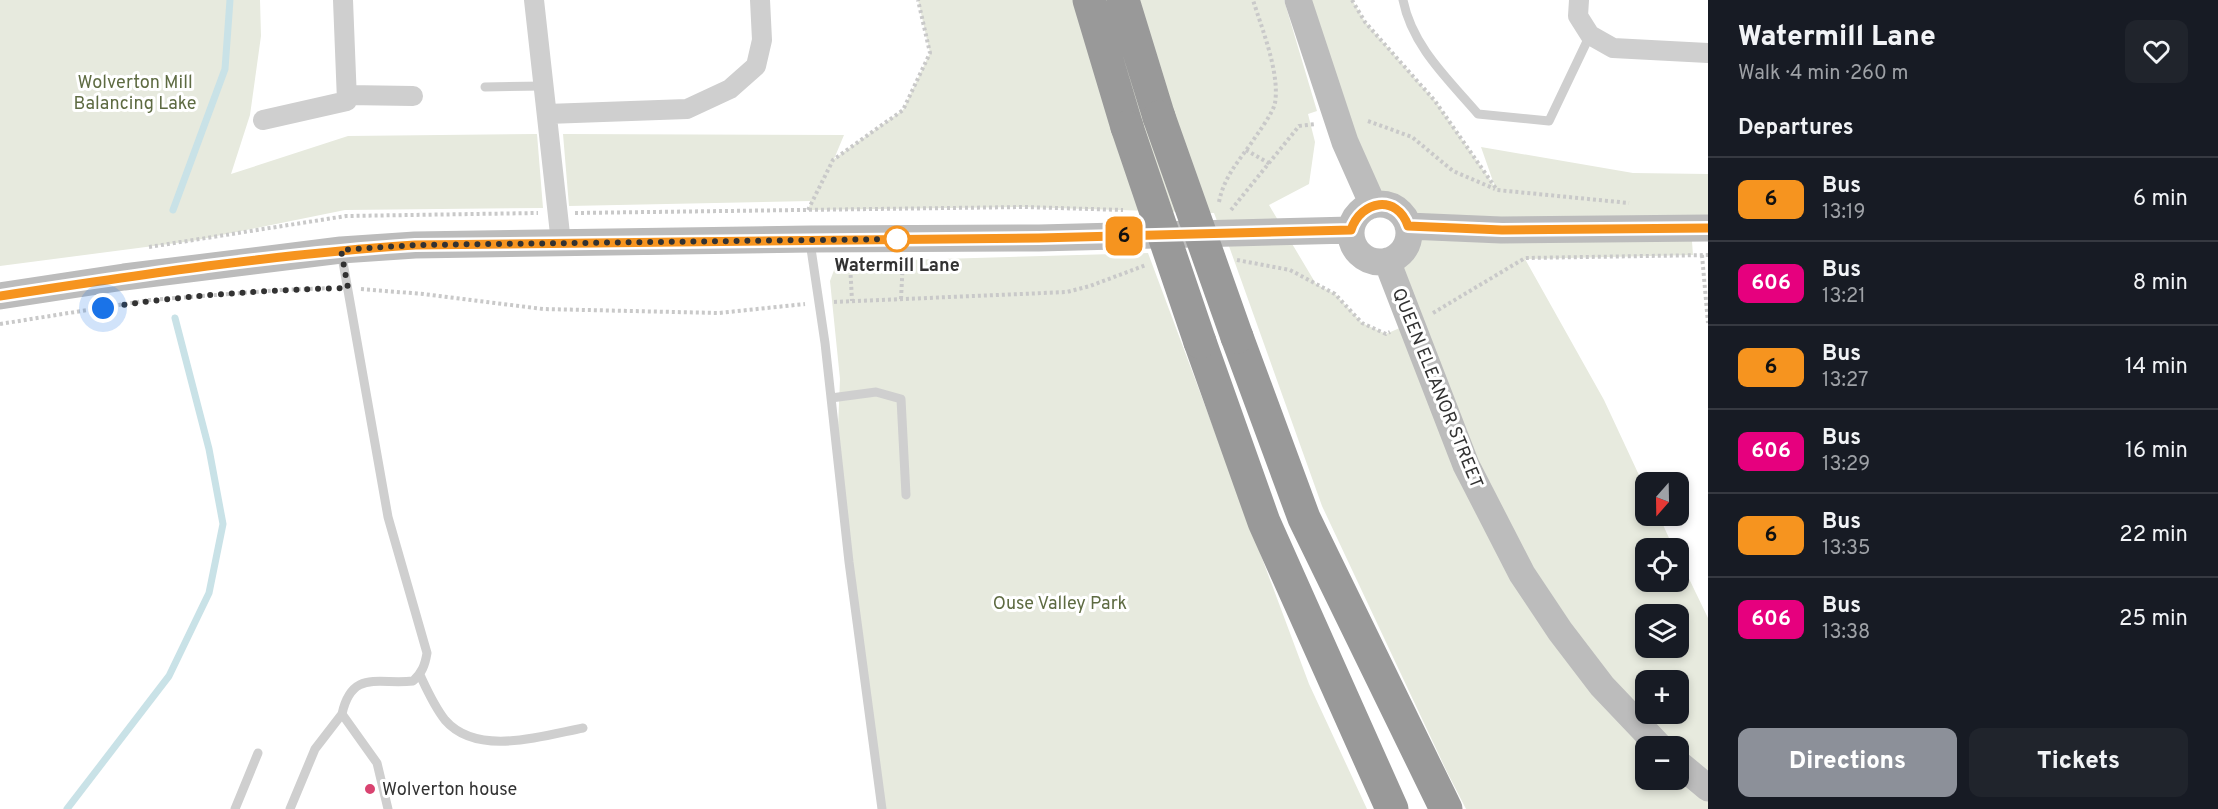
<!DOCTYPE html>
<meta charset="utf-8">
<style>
:root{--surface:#171b24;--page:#20242c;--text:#f1f3f6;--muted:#9ea1a6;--line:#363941;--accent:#8c9099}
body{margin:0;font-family:Overpass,sans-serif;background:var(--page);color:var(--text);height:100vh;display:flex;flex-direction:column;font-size:22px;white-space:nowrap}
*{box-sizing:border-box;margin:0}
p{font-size:20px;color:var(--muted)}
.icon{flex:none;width:33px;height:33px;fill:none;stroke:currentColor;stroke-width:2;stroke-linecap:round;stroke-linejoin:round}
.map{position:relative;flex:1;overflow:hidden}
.drawer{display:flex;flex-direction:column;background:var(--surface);width:510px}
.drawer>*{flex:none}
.badge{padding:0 12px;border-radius:9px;font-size:21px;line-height:39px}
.needle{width:39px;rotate:200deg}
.tools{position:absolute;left:1635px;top:472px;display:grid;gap:12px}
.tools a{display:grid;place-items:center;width:54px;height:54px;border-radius:12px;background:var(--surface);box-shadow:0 3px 9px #0003;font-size:30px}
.you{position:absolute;width:30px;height:30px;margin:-15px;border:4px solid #fff;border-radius:50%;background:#1a73e8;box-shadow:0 0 0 9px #1a73e833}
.map>.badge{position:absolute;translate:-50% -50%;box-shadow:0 0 0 3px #fff}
h2{padding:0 30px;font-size:22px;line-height:54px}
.round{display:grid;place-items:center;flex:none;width:63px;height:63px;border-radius:12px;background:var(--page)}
.overview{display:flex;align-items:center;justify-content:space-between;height:102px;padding:0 30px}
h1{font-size:28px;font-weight:800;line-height:45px}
.cta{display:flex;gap:12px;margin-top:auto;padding:12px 30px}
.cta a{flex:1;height:69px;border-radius:12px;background:var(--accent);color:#fff;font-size:24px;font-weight:800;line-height:69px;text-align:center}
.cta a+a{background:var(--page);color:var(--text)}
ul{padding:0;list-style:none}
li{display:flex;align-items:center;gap:18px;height:84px;padding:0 30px;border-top:2px solid var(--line)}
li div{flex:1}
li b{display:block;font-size:22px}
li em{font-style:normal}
li .badge{min-width:66px;font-weight:700;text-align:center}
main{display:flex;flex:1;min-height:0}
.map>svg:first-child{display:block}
</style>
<main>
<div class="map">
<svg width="1708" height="809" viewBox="0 0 1708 809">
<rect width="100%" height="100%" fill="#fff"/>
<path fill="#e7eade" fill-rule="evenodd" d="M0,0H260L261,36L250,115L231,174L348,136L537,134L543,208L345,210L192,241L0,266Z
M918,0H1284L1317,111L1308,114L1315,142L1309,184L1269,205L1316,284L1335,294L1362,323L1386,334L1411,323L1398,256C1418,232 1408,210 1379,204L1298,0H1352L1365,22L1435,101L1495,187L1481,147L1633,173L1708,174V223L1691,228L1693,255L1525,259L1604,400L1645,488L1646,516H1659L1674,549H1646V582H1678L1679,558L1708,618V809H1466L1447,772L1322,506L1220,221H1217L1214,213L1024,207L808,210L811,201L569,206L563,134L844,135L834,159L903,110L930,53ZM1646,615H1678V648H1646ZM1646,681H1678V714H1646ZM1646,747H1678V780H1646Z
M1148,253L1309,684L1367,809H882L837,453L840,379L830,281L837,262Z"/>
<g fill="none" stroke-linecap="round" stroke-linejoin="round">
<path stroke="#c9e2e7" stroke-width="7" d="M173,210L225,69L230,0
M67,809L169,676L209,593L223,524L209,449L175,318"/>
<path stroke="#c9c9c9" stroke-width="4" stroke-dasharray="3 3" stroke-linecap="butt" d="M1352,0L1365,22L1435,101L1497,190L1629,203
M1368,121L1412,137L1453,171L1495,189
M1246,150L1270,164
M1219,202C1224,177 1238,162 1252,142C1258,133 1273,113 1275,103C1280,73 1262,29 1253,0
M808,210L833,160L903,110L930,53L918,0
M1231,210L1299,126L1315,124
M575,213L1024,207L1123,210
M149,247L346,216L538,213
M1702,255L1708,323
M1237,260L1290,270L1335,294L1362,323L1386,334L1390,332
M850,263L852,301
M361,289L423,294L543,309L719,313L805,304
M901,299L903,260
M834,302L1067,292L1090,286L1146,265
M1433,313L1525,258L1708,255
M0,324L150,300L281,290L333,288"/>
<path stroke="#cfcfcf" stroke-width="9" d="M1403,0C1412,46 1448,79 1478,114L1549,121L1590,35
M485,87L544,86
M810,242L825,343L849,562L882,809
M341,251L388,517L427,653C425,665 422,673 413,681C379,685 352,669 342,714L377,763L388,809
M831,398L876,392L901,399L906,495
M420,675C427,690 434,706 445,720C477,757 542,736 583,728
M235,809L258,753
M290,809L315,749L342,714"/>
<path stroke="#cfcfcf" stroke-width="20" d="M534,0L561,243
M1579,0L1578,16L1590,35L1613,48L1708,53
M347,95L413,96
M547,114L687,109L730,89L756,66L762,40L760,0
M263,120L347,101L343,0"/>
<path stroke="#bcbcbc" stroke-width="27" d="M1298,0L1345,142L1373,205
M1351 233a29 29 0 1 1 58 0a29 29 0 1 1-58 0Z
M1408,226L1501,230L1708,228
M1387,261L1466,465L1522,574L1560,631L1602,686L1660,747
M0,296L124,277L341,250L415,245L810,239L1039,238L1351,230
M1678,763L1708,788"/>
<path stroke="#999" stroke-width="33" d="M1089,0L1127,127
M1123,0L1159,117
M1237,337L1304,518L1446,809
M1200,342L1264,522L1392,809"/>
<path stroke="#999" stroke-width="33" d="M1159,117L1237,337
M1127,127L1200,342"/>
</g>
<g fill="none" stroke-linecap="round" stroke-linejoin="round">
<g stroke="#fff" stroke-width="14">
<path id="line" d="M0,296C138,275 276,254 415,245L1039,238L1351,230C1361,200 1397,194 1408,226L1502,230L1708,228"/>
</g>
<use href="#line" stroke="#f6941f" stroke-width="9"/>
<path stroke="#323232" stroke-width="6" stroke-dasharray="0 10.8" d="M103,308C184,295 266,290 348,288L341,250L415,245L897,239"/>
</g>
<circle fill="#fff" stroke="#f6941f" stroke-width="3" cx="897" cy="239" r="12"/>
<circle fill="#d94370" stroke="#fff" stroke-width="2" cx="370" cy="789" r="6"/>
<g text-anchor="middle" stroke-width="6" stroke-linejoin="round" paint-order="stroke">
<g font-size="18" fill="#5e6b42" stroke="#fff">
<text x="135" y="88">Wolverton Mill<tspan x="135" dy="21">Balancing Lake</tspan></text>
<text x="1060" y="609">Ouse Valley Park</text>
</g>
<g font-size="18" font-weight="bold" fill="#323232" stroke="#fff">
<text x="897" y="271">Watermill Lane</text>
</g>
<g font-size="18" fill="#323232" stroke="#fff">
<text transform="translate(1438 388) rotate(68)" y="6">QUEEN ELEANOR STREET</text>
</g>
<g font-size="18" fill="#323232" stroke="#fff" text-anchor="start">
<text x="382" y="795">Wolverton house</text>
</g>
</g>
</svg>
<div class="tools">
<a><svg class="needle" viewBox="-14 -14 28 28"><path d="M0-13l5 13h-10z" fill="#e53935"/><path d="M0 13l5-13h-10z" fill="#9ea1a6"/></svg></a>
<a><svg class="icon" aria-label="locate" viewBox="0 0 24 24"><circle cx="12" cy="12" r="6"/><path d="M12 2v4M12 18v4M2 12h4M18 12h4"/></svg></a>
<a><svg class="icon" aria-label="layers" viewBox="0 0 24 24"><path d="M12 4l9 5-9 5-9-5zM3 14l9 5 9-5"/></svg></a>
<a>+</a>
<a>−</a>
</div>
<div class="you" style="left:103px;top:308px"></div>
<b class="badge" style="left:1124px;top:236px;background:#f6941f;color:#111">6</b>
</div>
<section class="drawer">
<div class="overview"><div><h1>Watermill Lane</h1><p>Walk · 4 min · 260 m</p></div><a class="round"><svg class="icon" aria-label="heart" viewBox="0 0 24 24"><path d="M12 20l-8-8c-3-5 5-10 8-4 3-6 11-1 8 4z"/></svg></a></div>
<h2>Departures</h2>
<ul>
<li><span class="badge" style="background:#f6941f;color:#111">6</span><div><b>Bus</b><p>13:19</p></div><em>6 min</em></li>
<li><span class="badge" style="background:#e6007e;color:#fff">606</span><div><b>Bus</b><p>13:21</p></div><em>8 min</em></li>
<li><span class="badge" style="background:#f6941f;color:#111">6</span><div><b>Bus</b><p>13:27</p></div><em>14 min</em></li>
<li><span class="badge" style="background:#e6007e;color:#fff">606</span><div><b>Bus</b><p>13:29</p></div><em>16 min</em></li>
<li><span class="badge" style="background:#f6941f;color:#111">6</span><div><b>Bus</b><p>13:35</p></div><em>22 min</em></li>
<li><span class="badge" style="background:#e6007e;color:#fff">606</span><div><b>Bus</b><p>13:38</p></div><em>25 min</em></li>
</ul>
<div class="cta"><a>Directions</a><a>Tickets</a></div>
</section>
</main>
